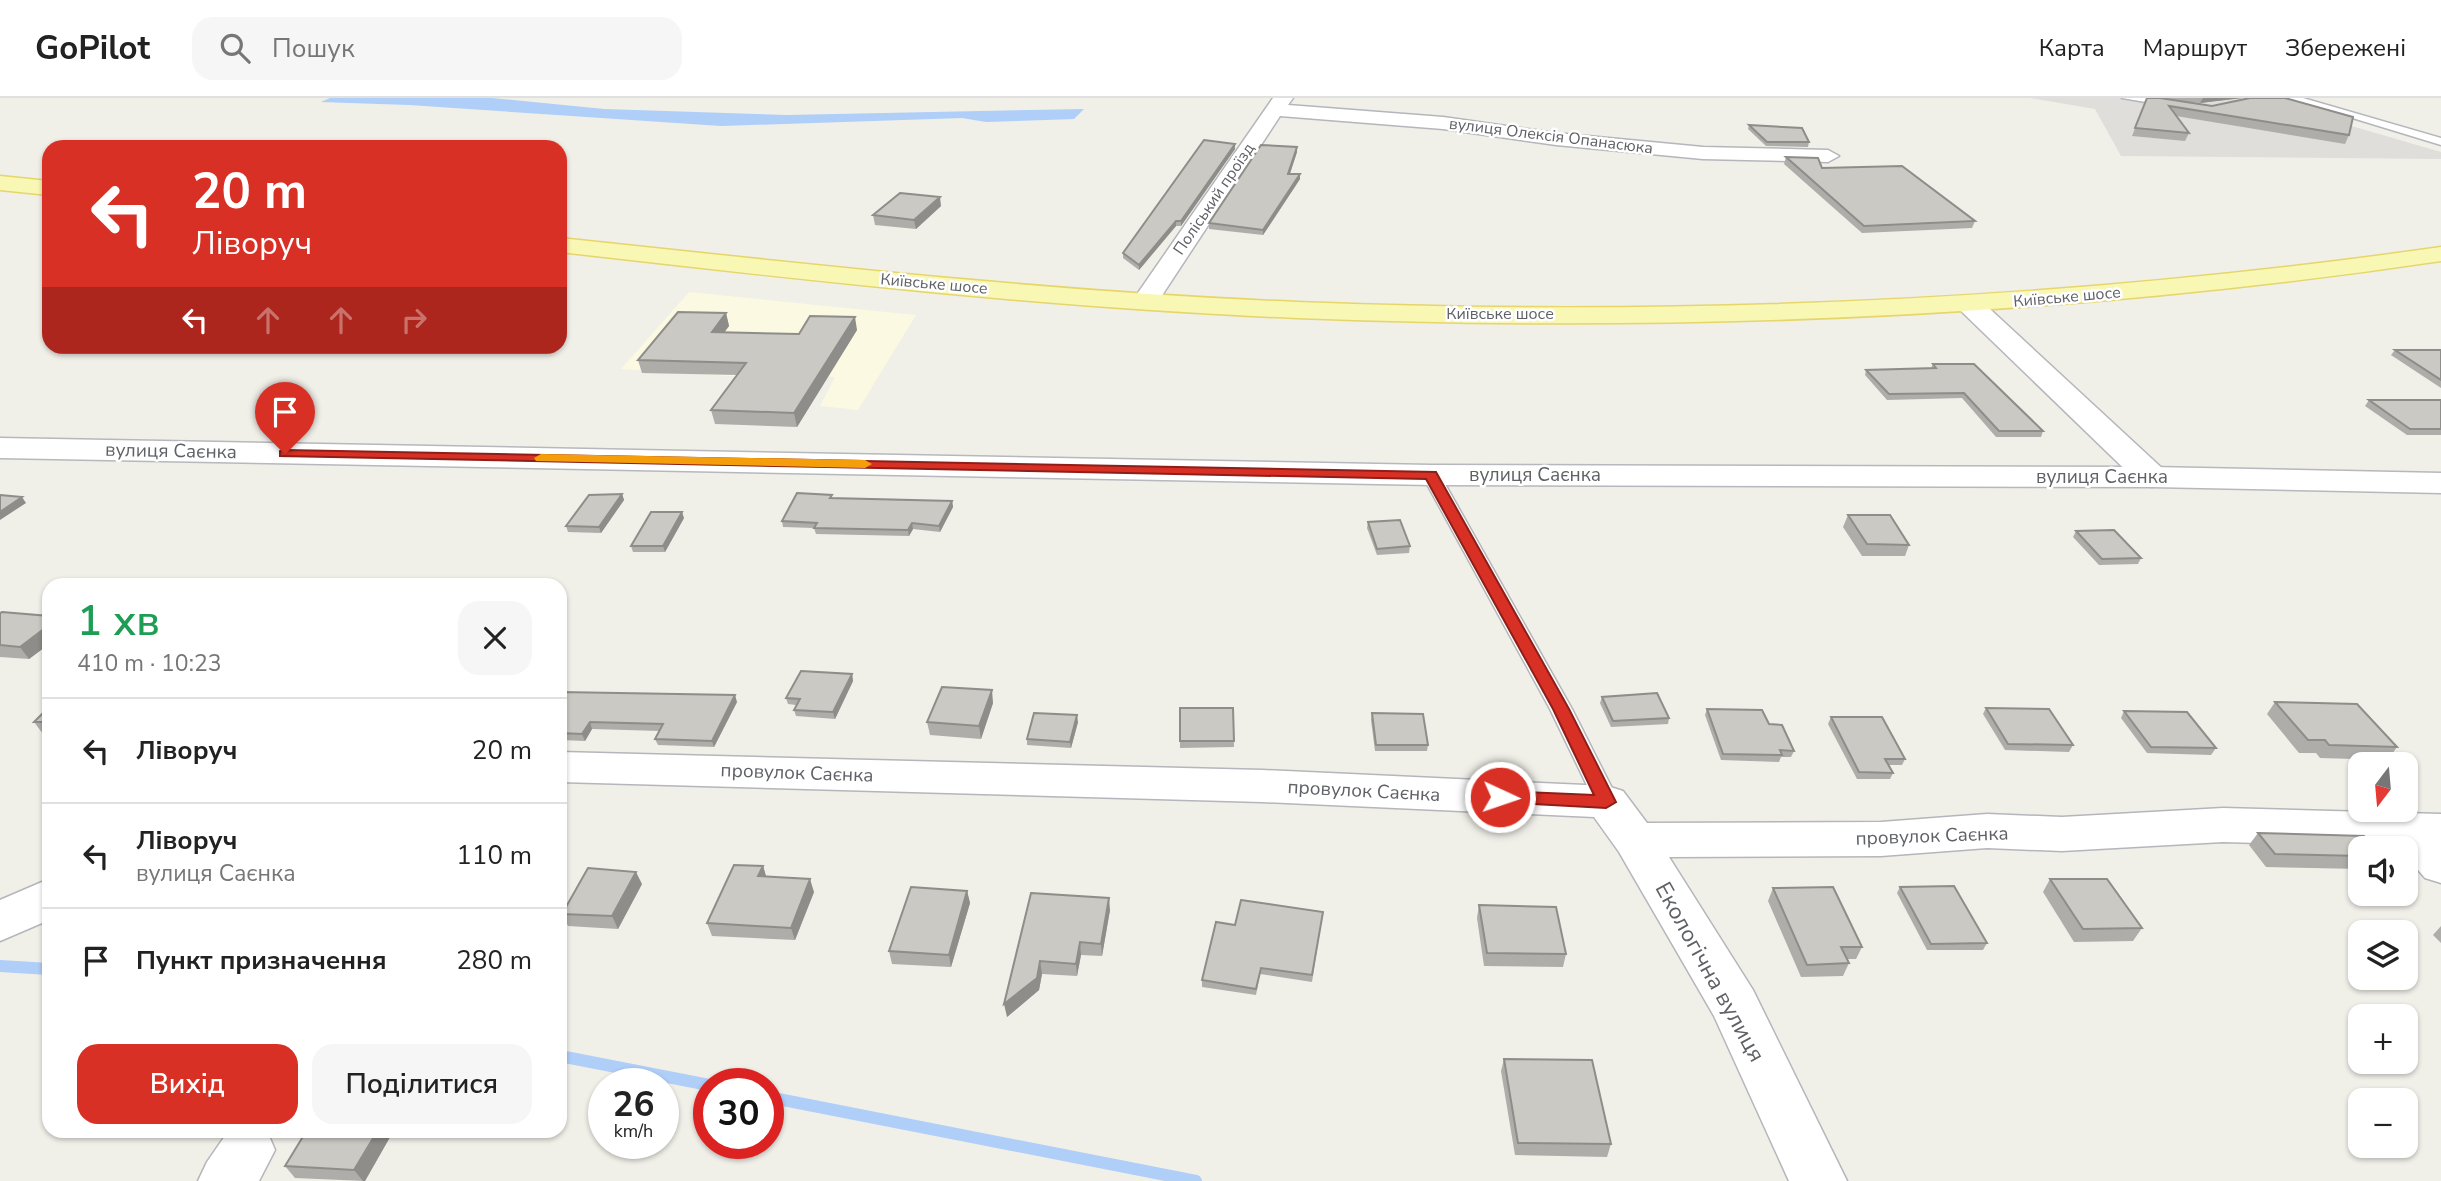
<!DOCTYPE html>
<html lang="uk">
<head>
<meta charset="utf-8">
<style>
  :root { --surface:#fff; --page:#f6f6f6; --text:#222; --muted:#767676; --line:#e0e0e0; --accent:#d93025 }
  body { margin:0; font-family:"Nunito Sans",sans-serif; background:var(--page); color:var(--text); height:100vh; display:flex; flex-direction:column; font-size:26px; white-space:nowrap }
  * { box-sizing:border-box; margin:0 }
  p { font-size:23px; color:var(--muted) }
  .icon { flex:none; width:38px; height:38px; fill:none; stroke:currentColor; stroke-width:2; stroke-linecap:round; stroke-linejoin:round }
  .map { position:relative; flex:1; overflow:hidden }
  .panel { position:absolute; left:42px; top:480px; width:525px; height:560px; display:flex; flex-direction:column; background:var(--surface); border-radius:21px; box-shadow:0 2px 5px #0004 }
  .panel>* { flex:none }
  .top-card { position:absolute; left:42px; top:42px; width:525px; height:214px; border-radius:21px; box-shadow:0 2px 5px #0004; background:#d93025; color:#fff; overflow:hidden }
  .needle { width:46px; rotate:196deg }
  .buttons { position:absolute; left:2348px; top:654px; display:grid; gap:14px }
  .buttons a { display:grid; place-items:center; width:70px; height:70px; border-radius:14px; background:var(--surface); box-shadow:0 2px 5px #0004; font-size:35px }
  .speed { position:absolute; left:588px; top:970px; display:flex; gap:14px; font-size:35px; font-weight:700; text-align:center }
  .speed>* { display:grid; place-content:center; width:91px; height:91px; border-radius:50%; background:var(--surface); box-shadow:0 2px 5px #0004; line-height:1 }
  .speed small { font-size:18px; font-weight:400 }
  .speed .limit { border:10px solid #d22; background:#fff; color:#111 }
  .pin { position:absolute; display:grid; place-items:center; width:60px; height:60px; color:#fff; margin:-72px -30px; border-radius:50% 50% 50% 0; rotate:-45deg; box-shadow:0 0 7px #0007 }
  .pin .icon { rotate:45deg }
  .me { position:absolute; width:77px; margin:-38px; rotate:93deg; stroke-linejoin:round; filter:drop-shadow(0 0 5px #0008) }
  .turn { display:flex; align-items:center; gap:24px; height:147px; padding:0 35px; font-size:32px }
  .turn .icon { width:91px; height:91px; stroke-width:2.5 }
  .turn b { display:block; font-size:49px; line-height:60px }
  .lanes { display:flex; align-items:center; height:66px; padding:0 35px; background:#0003; justify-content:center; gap:35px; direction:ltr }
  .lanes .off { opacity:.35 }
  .round { display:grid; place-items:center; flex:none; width:74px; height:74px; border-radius:21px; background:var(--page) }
  .overview { display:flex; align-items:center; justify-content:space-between; height:119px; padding:0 35px }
  h1 { font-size:42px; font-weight:600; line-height:52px; color:#1e9e55 }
  .action { display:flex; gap:14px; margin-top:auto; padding:14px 35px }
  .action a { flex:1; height:80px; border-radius:21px; background:var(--accent); color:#fff; font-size:28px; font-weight:600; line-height:80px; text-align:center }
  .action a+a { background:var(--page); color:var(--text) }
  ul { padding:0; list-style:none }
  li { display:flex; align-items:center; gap:21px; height:105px; padding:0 35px; border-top:2px solid var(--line) }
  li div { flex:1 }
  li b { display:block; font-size:26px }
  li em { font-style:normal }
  header { display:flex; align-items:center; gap:42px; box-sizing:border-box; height:98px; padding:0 35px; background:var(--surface); border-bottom:2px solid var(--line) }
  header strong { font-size:33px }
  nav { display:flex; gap:38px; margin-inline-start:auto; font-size:24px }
  .search { width:490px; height:63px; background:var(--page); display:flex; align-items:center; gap:18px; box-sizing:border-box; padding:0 24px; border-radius:21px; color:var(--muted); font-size:26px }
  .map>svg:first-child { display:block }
  .commercial { fill:#fbf9e1 }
  .industrial { fill:#dfdeda }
  .water { fill:#afcef8 }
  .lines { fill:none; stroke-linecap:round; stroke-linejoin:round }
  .stream { stroke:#afcef8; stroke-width:12 }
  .lane-casing { stroke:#b5b6bb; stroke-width:3 }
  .street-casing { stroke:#b5b6bb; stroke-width:3 }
  .secondary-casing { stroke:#b6b8bd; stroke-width:3 }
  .primary-casing { stroke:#e6d56a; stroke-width:3 }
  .lane { fill:#fff; fill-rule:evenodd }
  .street { fill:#fff; fill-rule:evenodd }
  .secondary { fill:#fff; fill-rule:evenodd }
  .primary { fill:#f8f7b4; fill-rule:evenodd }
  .wall { fill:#afada9 }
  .shaded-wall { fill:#8e8d89 }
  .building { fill:#cbc9c4; stroke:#8e8d89; stroke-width:2 }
  .route { fill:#d93025; stroke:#8d1f18; stroke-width:2 }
  .slow { fill:#f59e0b }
  .labels { text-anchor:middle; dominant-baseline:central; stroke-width:5; stroke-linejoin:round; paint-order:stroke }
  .far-street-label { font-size:16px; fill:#5f6166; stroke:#fff }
  .street-label { font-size:19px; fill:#5f6166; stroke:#fff }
  .near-street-label { font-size:23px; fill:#5f6166; stroke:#fff }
</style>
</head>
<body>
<header>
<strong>GoPilot</strong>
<div class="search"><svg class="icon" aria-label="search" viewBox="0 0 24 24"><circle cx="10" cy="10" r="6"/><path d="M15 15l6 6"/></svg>Пошук</div>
<nav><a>Карта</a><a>Маршрут</a><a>Збережені</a></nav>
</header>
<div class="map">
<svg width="2441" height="1083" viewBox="0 0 2441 1083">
  <rect width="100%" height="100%" fill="#f0efe8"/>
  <!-- commercial -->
  <path class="commercial" d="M689,194l227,23 -58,95 -38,-4 15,-29 -43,-2 -3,5 -168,-11z"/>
  <!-- industrial -->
  <path class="industrial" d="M2030,0h225l186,54v7l-320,-3 -26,-47z"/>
  <!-- water -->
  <path class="water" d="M330,0h162l112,11 183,6 297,-6 -10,10 -88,3 -24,-4 -241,8 -312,-21 -88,-3z"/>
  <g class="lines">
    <!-- stream -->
    <g class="stream">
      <path d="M0,868l49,3"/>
      <path d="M560,958l149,29"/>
      <path d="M768,999l428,84"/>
    </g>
    <!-- lane casing -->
    <g class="lane-casing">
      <g id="lane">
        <path d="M2122,0h30l28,6 -5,3z"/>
        <path d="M2287,0h16l138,40v7z"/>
        <path d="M1431,372l9,5 132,234 47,93 -3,6 -9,3 -9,-3 -3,-6 -45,-93 -128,-234z"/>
      </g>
    </g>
    <!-- street casing -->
    <g class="street-casing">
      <g id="street">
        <path d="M1273,0h20l-5,7 155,12 113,16 147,14 125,3 11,6 -11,6 -125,-3 -147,-14 -113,-16 -163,-13 -125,190h-18l-4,-6z"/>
        <path d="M1969,198l9,2 186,172 4,7 -4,7 -12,3 -12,-3 -180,-174 -4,-6 4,-6z"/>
        <path d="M560,654l702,18 345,16 16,5 24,32 234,-1 106,-8 75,3 161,-9 218,6v69l-16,-5 -19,-22v-7l-8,-2 -175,-5 -161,9 -75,-3 -106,8 -212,1 84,133 94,191h-58l-75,-165 -95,-164 -25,-35 -332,-15 -702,-20z"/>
        <path d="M49,781v41l-49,21v-41z"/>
        <path d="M229,1032l38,1 8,19 -16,31h-61l9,-19z"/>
      </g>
    </g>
    <!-- secondary casing -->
    <g class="secondary-casing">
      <path id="secondary" d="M0,340l1431,27 721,2 289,6v20l-289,-6 -721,-2 -1431,-27z"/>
    </g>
    <!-- primary casing -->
    <g class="primary-casing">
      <g id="primary">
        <path d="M0,78l49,5v14l-49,-5z"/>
        <path d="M560,140c245,26 490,54 737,64 381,15 766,-1 1144,-55v14c-378,56 -763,72 -1144,57 -247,-10 -492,-38 -737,-66z"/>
      </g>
    </g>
    <!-- lane -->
    <use href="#lane" class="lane"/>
    <!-- street -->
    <use href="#street" class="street"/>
    <!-- secondary -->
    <use href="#secondary" class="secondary"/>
    <!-- primary -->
    <use href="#primary" class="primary"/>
  </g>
  <!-- wall -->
  <g class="wall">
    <path d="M2147,0h95l-42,5 -29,-3 178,35 -4,9 -169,-28 13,17 -4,8 -53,-5z"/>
    <path d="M1749,27l60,17 -1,5 -42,-1 -18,-17z"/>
    <path d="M1235,46v5l-54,77h-5l-37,44 -16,-12v-5z"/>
    <path d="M1297,54l-7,22 10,5 -37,56 -54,-6v-6z"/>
    <path d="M1786,59l36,11 153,53 -3,7 -110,5 -78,-69z"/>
    <path d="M941,108l-25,23 -41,-4 -2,-10z"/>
    <path d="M726,215l3,13 -5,6 75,2 58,-4 -60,97 -82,-3 -4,-14 26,-35 -95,-2 -4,-13z"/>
    <path d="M2395,252h46v38l-50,-33z"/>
    <path d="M1933,266l110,67 -2,6h-45l-34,-39 -75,2 -22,-25 1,-5 65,-2z"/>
    <path d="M2369,302h72v35h-34l-42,-29z"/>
    <path d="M622,396l2,6 -23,33 -33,-1 -2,-6z"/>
    <path d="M833,400l119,3 1,6 -13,25 -27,-3 -4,7 -93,-2 -2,-6 -31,-1 -1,-6z"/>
    <path d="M1848,417l61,30 -4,11h-43l-19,-29z"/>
    <path d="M684,420l-19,34h-32l-2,-6z"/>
    <path d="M1368,424l42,24 -1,7 -32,2 -10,-27z"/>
    <path d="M2076,433l65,27 -3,6 -39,1 -26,-28z"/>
    <path d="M0,515l49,3v28l-20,15 -29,-2z"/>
    <path d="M852,576l1,7 -18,38 -39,-3 -2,-6 2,-5 -8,-1 -2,-6z"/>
    <path d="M560,594l177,10 -23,45 -56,-2 -3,-6 5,-8 -68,-2 -7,12 -25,-1z"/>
    <path d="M1602,599l67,21 -1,6 -57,3 -11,-24z"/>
    <path d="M2275,604l122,45 -9,13 -68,-2 -4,-5h-17l-32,-39z"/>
    <path d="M993,605l-12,36 -51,-4 -3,-13z"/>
    <path d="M49,609v27h-6l-9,-12z"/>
    <path d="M1180,610h53l1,39 -54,1z"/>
    <path d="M1986,610l87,37 -4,7 -64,-2 -22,-36z"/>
    <path d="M1707,611l62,15 25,27 -3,6h-10l-2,5 -58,-2 -16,-45z"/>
    <path d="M2124,613l92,37 -5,7 -64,-2 -26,-35z"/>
    <path d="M1372,615l56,32 -1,6h-52l-4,-31z"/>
    <path d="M1831,619l74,42 -3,6h-13l4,8 -3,6h-33l-29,-55z"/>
    <path d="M1078,624l-7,26 -44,-3v-6z"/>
    <path d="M2258,735l103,16v20l-95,-2 -17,-22z"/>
    <path d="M763,768l3,11 48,15 -19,48 -83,-4 -5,-13z"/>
    <path d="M2050,781l92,49 -9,13 -59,1 -31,-50z"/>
    <path d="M642,786l-24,45 -50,-3 -6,-12z"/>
    <path d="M1900,789l87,56 -4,7h-56l-30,-57z"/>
    <path d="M1773,790l89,59 -6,12h-9l2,4 -6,13 -42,1 -33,-76z"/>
    <path d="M967,793l3,12 -19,64 -59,-3 -3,-13z"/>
    <path d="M1031,795l79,17 -8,46 -21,-1 -4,21 -35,-2 -3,16 -32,27z"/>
    <path d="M1479,807l87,49 -3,13 -79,-1 -7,-48z"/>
    <path d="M1323,814l-11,70 -52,-8 -4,21 -54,-8v-7l33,-55z"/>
    <path d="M2441,828v17l-8,-8z"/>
    <path d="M1504,961l107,85 -4,13 -92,-2 -14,-84z"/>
    <path d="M394,1032l-29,51 -70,-3 -10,-12z"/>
  </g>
  <!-- shaded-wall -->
  <g class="shaded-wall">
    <path d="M2203,0h39l-42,5z"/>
    <path d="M1235,46v5l-54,77v-5z"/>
    <path d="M1297,49v5l-9,27v-5z"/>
    <path d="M1300,76v5l-37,56v-5z"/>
    <path d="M940,99l1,9 -25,23 -2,-9z"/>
    <path d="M1176,123v5l-37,44v-5z"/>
    <path d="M726,215l3,13 -13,18 -4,-12z"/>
    <path d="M855,219l2,13 -60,97 -3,-14z"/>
    <path d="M622,396l2,6 -23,33 -2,-6z"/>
    <path d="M22,399l4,6 -26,17v-8z"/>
    <path d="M952,403l1,6 -13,25 -1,-6z"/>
    <path d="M682,414l2,6 -19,34 -2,-6z"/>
    <path d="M912,425l1,6 -4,7 -1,-6z"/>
    <path d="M49,527v19l-20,15 -9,-12z"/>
    <path d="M852,576l1,7 -18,38 -2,-7z"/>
    <path d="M992,592l1,13 -12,36 -2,-13z"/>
    <path d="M735,597l2,7 -23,45 -2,-6z"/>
    <path d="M1077,617l1,7 -7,26 -1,-6z"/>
    <path d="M590,624l2,7 -7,12 -3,-7z"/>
    <path d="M763,768l4,13 -9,-3z"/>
    <path d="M636,774l6,12 -24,45 -6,-13z"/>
    <path d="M810,781l4,13 -19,48 -4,-12z"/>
    <path d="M967,793l3,12 -19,64 -2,-12z"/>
    <path d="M1109,800l1,12 -8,46 -1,-12z"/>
    <path d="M1080,844l1,13 -4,21 -1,-12z"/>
    <path d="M1040,863l2,13 -3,16 -32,27 -3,-13z"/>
    <path d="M378,1032h16l-29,51h-2l-9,-11z"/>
  </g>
  <!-- building -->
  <g class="building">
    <path d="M2147,0h13l52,8 38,-8h35l68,19 -4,18 -180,-29 20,27 -54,-5z"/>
    <path d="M1749,27l53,3 7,14h-42z"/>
    <path d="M1204,42l31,4 -54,77h-5l-37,44 -16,-12z"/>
    <path d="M1261,47l36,2 -9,27h12l-37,56 -54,-7z"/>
    <path d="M1786,59l32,1 4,10 80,-2 73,55 -111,5z"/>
    <path d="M900,95l40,4 -26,23 -41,-5z"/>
    <path d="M678,214l48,1 -14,19 87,2 11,-18 45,1 -61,96 -83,-3 35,-47 -108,-3z"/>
    <path d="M2395,252h46v30z"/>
    <path d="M1933,266h41l69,67h-44l-35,-38 -75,1 -23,-24 70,-2z"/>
    <path d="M2369,302h72v29h-31z"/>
    <path d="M797,395l35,2 -2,3 122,3 -13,25 -27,-3 -4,7 -94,-2 3,-5 -35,-2z"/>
    <path d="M622,396l-23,33 -33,-1 23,-31z"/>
    <path d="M0,397l22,2 -22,15z"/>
    <path d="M651,414h31l-19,34h-32z"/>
    <path d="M1848,417h42l19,30 -42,-1z"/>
    <path d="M1400,422l10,26 -33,3 -9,-27z"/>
    <path d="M2114,432l27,28 -39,1 -26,-28z"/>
    <path d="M2,514l47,4v9l-29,22 -20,-2v-32z"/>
    <path d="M801,573l51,3 -19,38 -39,-2 6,-11 -14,-1z"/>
    <path d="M942,589l50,3 -13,36 -52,-4z"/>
    <path d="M560,594l175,3 -23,46 -57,-2 8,-15 -73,-2 -8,12 -22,-1z"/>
    <path d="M1657,595l12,25 -56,3 -11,-24z"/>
    <path d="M2275,604l82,2 40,43 -68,-2 -4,-5h-17z"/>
    <path d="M49,609v15h-15z"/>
    <path d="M1180,610h53l1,33h-54z"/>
    <path d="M1986,610l63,1 24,36 -65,-1z"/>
    <path d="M1707,611l55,1 7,14 13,1 12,26 -14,-1 2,5 -59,-1z"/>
    <path d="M2124,613l63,1 29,36 -65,-1z"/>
    <path d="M1034,615l43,2 -7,27 -43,-3z"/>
    <path d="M1372,615l51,1 5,31h-52z"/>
    <path d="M1831,619h51l23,42h-20l8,14 -34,-1z"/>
    <path d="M2258,735l106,3 11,13h-14v7l-86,-2z"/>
    <path d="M734,767l29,1 -5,10 52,3 -19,49 -84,-5z"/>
    <path d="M588,770l48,4 -24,44 -50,-2z"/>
    <path d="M2050,781h57l35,49 -59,1z"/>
    <path d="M1954,788l33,57 -56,1 -31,-57z"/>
    <path d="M911,789l56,4 -18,64 -60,-4z"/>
    <path d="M1833,789l29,60h-21l8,16 -42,2 -34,-77z"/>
    <path d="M1031,795l78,5 -8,46 -21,-2 -4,22 -36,-3 -3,17 -33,26z"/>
    <path d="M1241,802l82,12 -11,63 -51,-7 -5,21 -54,-9 14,-58 19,3z"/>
    <path d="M1479,807l77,2 10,47 -79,-1z"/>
    <path d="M1504,961l88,1 19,84 -93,-1z"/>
    <path d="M307,1032h71l-24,40 -69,-4z"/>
  </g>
  <!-- route -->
  <path class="route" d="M285,352l1151,22 133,237 47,93 -10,6 -112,-6 -3,-5 9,-6 94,4 -41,-86 -127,-230 -1146,-23v-5z"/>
  <!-- slow -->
  <path class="slow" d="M541,356l324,6 7,4 -7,4 -329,-7 -2,-3z"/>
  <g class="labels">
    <!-- far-street labels -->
    <g class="far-street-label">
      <text transform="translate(1551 38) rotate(7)">вулиця Олексія Опанасюка</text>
      <text transform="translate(1214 101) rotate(-56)">Поліський проїзд</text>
      <text transform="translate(934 186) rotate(5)">Київське шосе</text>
      <text transform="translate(2067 199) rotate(-5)">Київське шосе</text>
      <text x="1500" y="216">Київське шосе</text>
    </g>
    <!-- street labels -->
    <g class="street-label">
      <text transform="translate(171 353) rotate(1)">вулиця Саєнка</text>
      <text x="1535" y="377">вулиця Саєнка</text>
      <text x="2102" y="379">вулиця Саєнка</text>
      <text transform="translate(797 675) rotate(2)">провулок Саєнка</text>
      <text transform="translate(1364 693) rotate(3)">провулок Саєнка</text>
      <text transform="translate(1932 738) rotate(-2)">провулок Саєнка</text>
    </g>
    <!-- near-street labels -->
    <g class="near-street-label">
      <text transform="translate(1710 874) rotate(61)">Екологічна вулиця</text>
    </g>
  </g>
</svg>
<div class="buttons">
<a><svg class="needle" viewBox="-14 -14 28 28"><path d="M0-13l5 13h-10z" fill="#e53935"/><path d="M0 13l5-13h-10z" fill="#767676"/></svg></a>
<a><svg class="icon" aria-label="sound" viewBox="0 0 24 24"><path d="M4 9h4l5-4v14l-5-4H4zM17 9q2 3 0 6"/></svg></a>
<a><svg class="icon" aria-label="layers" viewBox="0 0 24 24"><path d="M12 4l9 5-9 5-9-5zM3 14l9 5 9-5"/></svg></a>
<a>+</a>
<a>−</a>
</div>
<div class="speed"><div>26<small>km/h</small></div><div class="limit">30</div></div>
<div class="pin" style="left:285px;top:356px;background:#d93025"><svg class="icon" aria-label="arrive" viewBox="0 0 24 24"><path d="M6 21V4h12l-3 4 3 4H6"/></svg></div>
<svg class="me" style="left:1500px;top:699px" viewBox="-20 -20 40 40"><circle r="17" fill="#d93025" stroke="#fff" stroke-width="3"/><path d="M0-11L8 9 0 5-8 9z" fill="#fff"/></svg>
<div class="top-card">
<div class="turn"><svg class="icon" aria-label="left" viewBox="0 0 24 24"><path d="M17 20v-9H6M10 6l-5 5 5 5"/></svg><div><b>20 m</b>Ліворуч</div></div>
<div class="lanes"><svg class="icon" aria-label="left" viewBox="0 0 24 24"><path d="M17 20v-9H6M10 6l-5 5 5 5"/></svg><svg class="icon off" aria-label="ahead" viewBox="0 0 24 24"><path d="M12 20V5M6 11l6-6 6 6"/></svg><svg class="icon off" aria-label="ahead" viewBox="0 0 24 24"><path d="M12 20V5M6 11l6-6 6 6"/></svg><svg class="icon off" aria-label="right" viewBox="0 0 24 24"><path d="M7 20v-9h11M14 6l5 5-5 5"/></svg></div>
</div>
<section class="panel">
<div class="overview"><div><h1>1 хв</h1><p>410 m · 10:23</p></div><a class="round"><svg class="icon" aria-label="close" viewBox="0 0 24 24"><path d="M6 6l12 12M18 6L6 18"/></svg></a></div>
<ul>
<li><svg class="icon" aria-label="left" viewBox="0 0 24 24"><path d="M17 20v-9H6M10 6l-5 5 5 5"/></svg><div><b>Ліворуч</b></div><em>20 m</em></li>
<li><svg class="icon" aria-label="left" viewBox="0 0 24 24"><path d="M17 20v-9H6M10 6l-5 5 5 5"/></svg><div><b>Ліворуч</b><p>вулиця Саєнка</p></div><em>110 m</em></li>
<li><svg class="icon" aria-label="arrive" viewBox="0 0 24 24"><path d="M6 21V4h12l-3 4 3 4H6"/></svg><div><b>Пункт призначення</b></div><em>280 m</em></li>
</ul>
<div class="action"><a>Вихід</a><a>Поділитися</a></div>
</section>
</div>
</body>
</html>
